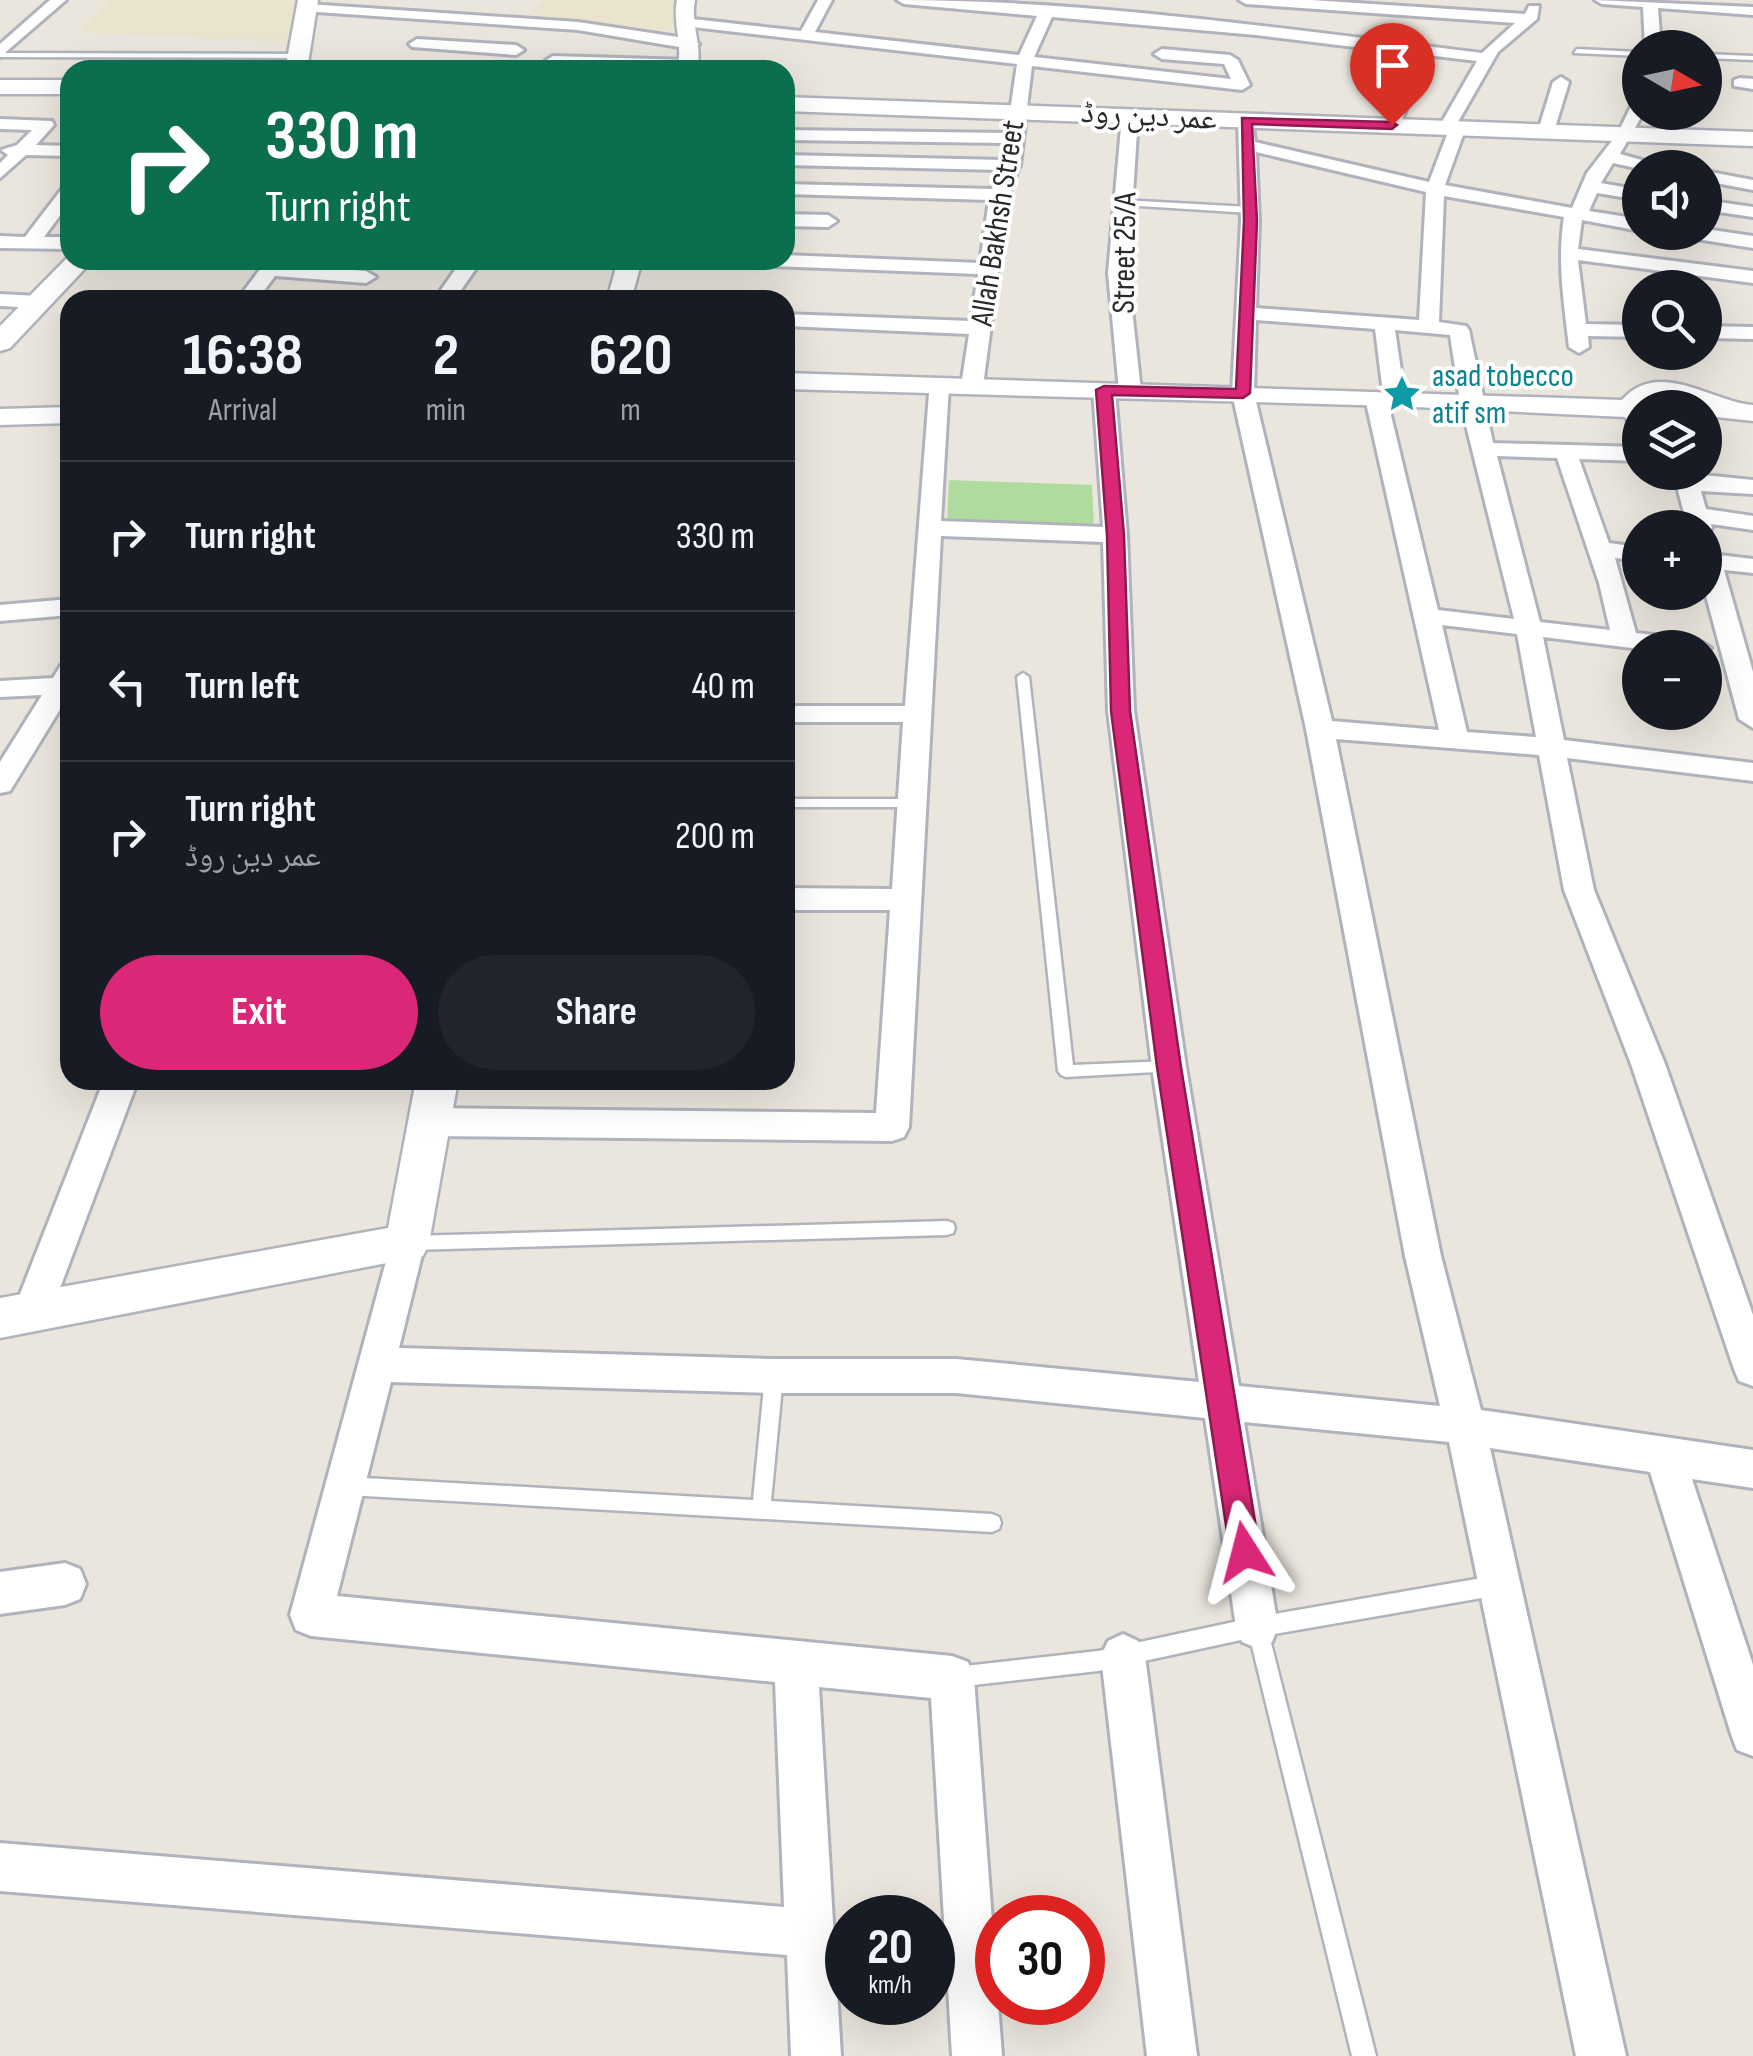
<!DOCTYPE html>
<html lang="en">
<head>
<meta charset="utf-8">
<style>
  :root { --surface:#171b24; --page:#20242c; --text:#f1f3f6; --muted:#9ea1a6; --line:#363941; --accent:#db2777 }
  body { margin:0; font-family:"Sofia Sans Condensed","Noto Naskh Arabic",sans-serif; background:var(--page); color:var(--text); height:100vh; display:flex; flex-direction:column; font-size:38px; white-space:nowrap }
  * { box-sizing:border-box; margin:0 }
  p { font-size:32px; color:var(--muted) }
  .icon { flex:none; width:55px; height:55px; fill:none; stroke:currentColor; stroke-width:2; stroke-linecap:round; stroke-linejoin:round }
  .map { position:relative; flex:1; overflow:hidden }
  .details { position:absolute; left:60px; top:290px; width:735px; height:800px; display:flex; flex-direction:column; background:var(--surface); border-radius:30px; box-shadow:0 10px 40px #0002 }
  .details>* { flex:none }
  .guide { position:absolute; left:60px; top:60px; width:735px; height:210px; border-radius:30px; box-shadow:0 10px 40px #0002; background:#0b6e4f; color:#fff; overflow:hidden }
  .needle { width:65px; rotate:99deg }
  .tools { position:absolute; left:1622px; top:30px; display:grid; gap:20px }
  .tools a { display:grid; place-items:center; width:100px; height:100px; border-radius:50%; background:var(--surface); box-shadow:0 10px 40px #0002; font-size:50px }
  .speed { position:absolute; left:825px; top:1895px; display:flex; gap:20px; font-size:50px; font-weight:700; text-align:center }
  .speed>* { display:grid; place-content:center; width:130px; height:130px; border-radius:50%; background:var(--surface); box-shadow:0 10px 40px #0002; line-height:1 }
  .speed small { font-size:25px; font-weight:400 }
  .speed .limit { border:15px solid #d22; background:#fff; color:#111 }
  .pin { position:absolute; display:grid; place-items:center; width:85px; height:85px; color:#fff; margin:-102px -42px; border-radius:50% 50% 50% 0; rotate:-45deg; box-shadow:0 0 10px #0007 }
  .pin .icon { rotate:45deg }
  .me { position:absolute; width:110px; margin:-55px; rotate:351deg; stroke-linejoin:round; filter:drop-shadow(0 0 8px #0008) }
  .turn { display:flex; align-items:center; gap:35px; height:210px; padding:0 40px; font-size:45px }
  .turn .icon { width:130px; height:130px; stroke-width:2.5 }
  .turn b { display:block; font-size:70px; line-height:85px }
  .eta { display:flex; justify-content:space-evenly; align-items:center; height:170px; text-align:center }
  .eta b { font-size:60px; font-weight:700; line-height:70px }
  .cta { display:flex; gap:20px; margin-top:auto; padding:20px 40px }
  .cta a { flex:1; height:115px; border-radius:60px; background:var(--accent); color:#fff; font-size:40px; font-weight:700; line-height:115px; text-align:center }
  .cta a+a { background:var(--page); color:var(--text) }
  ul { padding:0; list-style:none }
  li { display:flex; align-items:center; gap:30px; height:150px; padding:0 40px; border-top:2px solid var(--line) }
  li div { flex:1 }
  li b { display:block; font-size:38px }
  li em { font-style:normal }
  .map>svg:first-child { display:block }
  .education { fill:#eae3ce }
  .green { fill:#b0db9f }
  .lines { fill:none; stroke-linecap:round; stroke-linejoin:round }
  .service-casing { stroke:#b1b3bc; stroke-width:5 }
  .minor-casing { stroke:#b1b3bc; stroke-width:6 }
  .tertiary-casing { stroke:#b1b3bc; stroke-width:5 }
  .secondary-casing { stroke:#b1b3bc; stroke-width:5 }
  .service { fill:#fff; fill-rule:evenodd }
  .minor { fill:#fff; fill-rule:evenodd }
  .tertiary { fill:#fff; fill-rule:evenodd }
  .secondary { fill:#fff; fill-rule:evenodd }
  .route { fill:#db2777; stroke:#8e194d; stroke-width:2.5 }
  .labels { text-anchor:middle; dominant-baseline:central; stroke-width:8; stroke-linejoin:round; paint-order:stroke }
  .far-street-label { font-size:32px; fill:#2a2a2a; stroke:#fff }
  .far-culture-label { font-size:32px; fill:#0d838f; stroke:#fff; text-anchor:start }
</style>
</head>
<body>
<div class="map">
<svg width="1753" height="2056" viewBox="0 0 1753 2056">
  <rect width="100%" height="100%" fill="#eae5dd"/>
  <!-- education -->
  <g class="education">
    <path d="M110,0h198l-7,42 -223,-10z"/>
    <path d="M544,0h142l1,31 -72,-1 -91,-8z"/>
  </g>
  <!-- green -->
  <path class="green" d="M949,480l143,5 2,43 -147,-5z"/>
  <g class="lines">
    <!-- service casing -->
    <g class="service-casing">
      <g id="service">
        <path d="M1577,49l63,3v4l-66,-3z"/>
        <path d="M0,53l299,1 4,2 -4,2 -299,-1z"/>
        <path d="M1705,54l48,2v4l-48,-2z"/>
        <path d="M1121,200l129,7 4,3 -4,3 -126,-8 -3,-1z"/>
        <path d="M1023,673l6,4 44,388 96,-4 5,2 3,4 -3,4 -108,6 -5,-2 -3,-4 -41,-394z"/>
        <path d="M785,799h128l7,4 -7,4h-128z"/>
        <path d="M947,1221l6,2 2,5 -2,5 -6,2 -536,15 -6,-2 -2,-5 2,-5 6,-2z"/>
        <path d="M774,1368l6,2 3,6 -12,125 221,13 7,3 2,6 -2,6 -7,3 -645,-37 -7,-3 -2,-6 2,-6 7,-3 406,23 12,-124 3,-6z"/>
        <path d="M1499,1575l7,3 3,7 -3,7 -7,3 -230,40 107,421h-24l-102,-418 -152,33 -142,16 -7,-3 -3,-7 3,-7 7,-3 142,-16 159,-34z"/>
      </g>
    </g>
    <!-- minor casing -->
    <g class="minor-casing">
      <g id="minor">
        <path d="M50,0h16l-66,57v-13z"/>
        <path d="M818,0h14l-17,32 204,23 18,-39 -133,-12 -7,-4c191,0 395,30 585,53l33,-30 -269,-19 -7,-4h72l214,14 4,-8h10l-2,13 -39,33 -40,70 8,5 -21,58 127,23 15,-35 31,-40 16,-33 6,-2v14h4l-24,42 51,14 -31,1 -27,-6 -12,20 39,7v10l-43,-7 -8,18 51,8v12l-58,-11 -4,29 175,22v12l-175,-23 8,64 54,1v12l-52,-1 1,11 -10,6 -10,-6c-5,-43 -12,-86 -5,-130l-120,-21 -5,126 27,4 3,4 24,113 147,4v14l-61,-2 30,84 31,4v14l-25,-3 21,75 62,7 13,8 -6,6v-6l-65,1 -97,-12 21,103 189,23v18l-186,-23 27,132 71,174 88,251v71l-14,-5 -5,-12 -103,-305 -67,-174 -25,-135 -203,-16 105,517 40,154 272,40v38l-61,-9 61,186v91l-16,-6 -6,-16 -81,-262 -160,-24 136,608h-50l-127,-614 -205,-20 34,205 -6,15 -15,6 -15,-6 -6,-15 -31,-209 -249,-25h-182l-383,-11 -54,214 615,60 16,6 6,16 28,378h-50l-21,-358 -112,-11 22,369h-50l-4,-101 -787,-64v-48l784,64 -9,-225 -464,-46 -15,-6 -6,-15 104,-383 13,-4 13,4 5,11 -26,105 375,11h182l243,23 -47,-315 -44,-356 -5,-169 -162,-6 -32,591 -5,10 -12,4 -463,-5 -12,-4 -5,-10 5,-10 12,-4 447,5 14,-203h-105v-22l107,1 11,-167h-118v-16h120l25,-326 8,-1 11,6 -8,136 162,6 -10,-137 11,-6 11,6 12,145 7,176 52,356 53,319 201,20 -35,-150 -99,-527 -74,-336 9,-172 -3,-100 14,-4 3,25 174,40 19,-50 -9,-5 38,-66 -50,-6 -27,70 -8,5 -8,-5 28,-71 -156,-19 -204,-18 -18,40 197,22 -7,-15 -62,-5 -8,-5 8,-5 68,6 8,5 12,25 -8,5 -210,-24 -12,99 -12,30 -25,191 -11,6 -11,-6 8,-52 -184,-8v-12l186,7 7,-47 -206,-8 -10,-6h23v-5l195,8 9,-63 -204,-6v-10l207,5 8,-19 -215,-5v-10l218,5 2,-17 -220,-3v-10l222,3 10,-69 -333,-38 -7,-4 7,-4 117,13zM1256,152l170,40 -7,128 -163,-12 3,-87zM1256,320l119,9 8,64h-15l-3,5 74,332 -107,-9 -78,-328zM1395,330l55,5 10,66 54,218 -76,-9 -50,-207h14l3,-5zM1497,456l60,2 42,125 11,47 -70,-8zM1442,625l75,9 19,103 -69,-5z"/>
        <path d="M1595,0l158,7v8l-95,-7 3,40h-16l-2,-41 -41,-3z"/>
        <path d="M307,4l271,18 113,17 8,5 -8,5 -113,-19 -276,-19v-6z"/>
        <path d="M417,39l99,6 8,5 -8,5 -104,-8 -3,-3z"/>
        <path d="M553,56l136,4 8,5 -8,5 -142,-6 -2,-3z"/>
        <path d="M1561,77l8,5 -15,49 -14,4 -2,-4 15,-49z"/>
        <path d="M1740,78l13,1v10l-19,-3v-6z"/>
        <path d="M1130,111l8,5 -10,157 13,118 -11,6 -11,-6 -11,-118 14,-157z"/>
        <path d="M0,119l52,2 2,4 -18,20 34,1v10l-44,-1 -26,23v-15l8,-8 -7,-5 16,-5 15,-15 -32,-1z"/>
        <path d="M1705,171l48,9v10l-48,-9z"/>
        <path d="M70,185v17l-26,35h26v12l-70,-1v-12l25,1 39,-51z"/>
        <path d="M1705,200l48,7v10l-48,-7z"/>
        <path d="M785,214l43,1 9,6 -9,6 -43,-1z"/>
        <path d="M1705,229l48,7v12l-63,-10 -9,-6h24z"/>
        <path d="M267,260h20l-4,5 83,6 10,6 -10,6 -91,-7 -18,24h-20z"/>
        <path d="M462,260h20l-28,40h-20z"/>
        <path d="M0,294l38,2 10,6 -10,6 -38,-2z"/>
        <path d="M1705,326l48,1v12l-48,-1z"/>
        <path d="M1673,472l80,8v14l-52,-3 5,18 47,7v14l-42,-6 1,4 -7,6v-6h-17z"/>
        <path d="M1705,540l9,2 5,13 34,4v14l-29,-3 29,102v56l-14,-9 -34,-127z"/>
        <path d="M70,599v16l-70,6v-16z"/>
        <path d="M70,663v30l-60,98 -10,2v-31l42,-67 -42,2v-16l53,-3 8,-13z"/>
        <path d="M104,1080h34l-87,232 -6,12 -13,4 -13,-4 -6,-12z"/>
        <path d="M65,1563l15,6 6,15 -6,15 -15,6 -65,9v-42z"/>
        <path d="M1123,1634l15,7 7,15 52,400h-50l-46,-400 7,-15z"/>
      </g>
    </g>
    <!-- tertiary casing -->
    <g class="tertiary-casing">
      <g id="tertiary">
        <path d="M677,0h18c-5,24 8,45 2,70h-20c7,-25 -5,-46 0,-70z"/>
        <path d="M618,260h24l-11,40h-24z"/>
        <path d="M785,373l837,27c36,-42 90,2 131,5v16l-37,-4 -11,-9 -32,-10 -18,1 -8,9h-7v19l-10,-2 -5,-8 -231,-11 -609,-17z"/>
        <path d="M70,407v16l-70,2v-16z"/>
        <path d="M416,1080h42l-29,163 -6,13 -423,82v-40l388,-70z"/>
      </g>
    </g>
    <!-- secondary casing -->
    <g class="secondary-casing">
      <g id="secondary">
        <path d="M298,0h20l-11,70h-22z"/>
        <rect x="0" y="80" width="70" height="14"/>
        <path d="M785,97l968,35v14l-968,-35z"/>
        <path d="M70,255v5h23l-83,88 -10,3v-25z"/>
      </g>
    </g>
    <!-- service -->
    <use href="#service" class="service"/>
    <!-- minor -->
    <use href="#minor" class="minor"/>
    <!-- tertiary -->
    <use href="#tertiary" class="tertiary"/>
    <!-- secondary -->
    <use href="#secondary" class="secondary"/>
  </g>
  <!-- route -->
  <path class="route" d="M1242,118l150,4 5,3 -5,4 -140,-5 5,97 -7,172 -7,5 -131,-3 12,140 6,176 51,356 79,485 -5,10 -10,4 -10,-4 -5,-10 -73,-485 -46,-356 -4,-176 -11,-145 8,-4 132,3 8,-168z"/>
  <!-- icons -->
  <defs>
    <g id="sight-bare" transform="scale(3)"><path d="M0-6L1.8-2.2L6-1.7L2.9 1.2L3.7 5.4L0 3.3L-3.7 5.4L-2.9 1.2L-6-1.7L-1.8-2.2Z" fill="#0f9aa8" stroke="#fff" stroke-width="2.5" paint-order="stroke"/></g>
  </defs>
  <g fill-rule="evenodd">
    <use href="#sight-bare" x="1402" y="394"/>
  </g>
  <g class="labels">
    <!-- far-street labels -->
    <g class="far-street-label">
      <text transform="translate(1149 116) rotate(3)">عمر دین روڈ</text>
      <text transform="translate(998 223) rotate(-81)">Allah Bakhsh Street</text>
      <text transform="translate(1125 253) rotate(-89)">Street 25/A</text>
    </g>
    <!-- far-culture labels -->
    <g class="far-culture-label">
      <text x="1432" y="376">asad tobecco<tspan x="1432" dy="37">atif sm</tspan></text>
    </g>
  </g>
</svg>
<div class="tools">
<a><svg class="needle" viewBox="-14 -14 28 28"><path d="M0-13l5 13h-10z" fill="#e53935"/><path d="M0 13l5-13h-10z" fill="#9ea1a6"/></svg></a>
<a><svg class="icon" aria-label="sound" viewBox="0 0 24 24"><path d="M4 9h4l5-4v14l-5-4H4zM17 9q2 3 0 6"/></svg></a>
<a><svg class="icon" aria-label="search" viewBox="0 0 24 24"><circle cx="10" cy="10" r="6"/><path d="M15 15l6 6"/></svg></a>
<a><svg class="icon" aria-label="layers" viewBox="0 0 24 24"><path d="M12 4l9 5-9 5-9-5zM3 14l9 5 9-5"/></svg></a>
<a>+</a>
<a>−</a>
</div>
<div class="speed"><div>20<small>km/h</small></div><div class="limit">30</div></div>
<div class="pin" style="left:1392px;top:125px;background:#d93025"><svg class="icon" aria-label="arrive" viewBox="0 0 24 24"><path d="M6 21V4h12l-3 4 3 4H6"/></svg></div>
<svg class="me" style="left:1245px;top:1552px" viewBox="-20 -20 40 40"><path d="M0-17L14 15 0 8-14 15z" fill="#db2777" stroke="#fff" stroke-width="4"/></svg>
<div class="guide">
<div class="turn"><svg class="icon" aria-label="right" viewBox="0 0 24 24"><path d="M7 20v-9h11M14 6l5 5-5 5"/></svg><div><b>330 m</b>Turn right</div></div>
</div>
<section class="details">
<div class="eta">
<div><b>16:38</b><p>Arrival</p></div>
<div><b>2</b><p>min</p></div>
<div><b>620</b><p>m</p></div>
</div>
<ul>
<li><svg class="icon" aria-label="right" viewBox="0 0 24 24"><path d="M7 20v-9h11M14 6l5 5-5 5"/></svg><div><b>Turn right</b></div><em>330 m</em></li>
<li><svg class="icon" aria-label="left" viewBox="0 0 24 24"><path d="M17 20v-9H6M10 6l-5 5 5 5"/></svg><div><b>Turn left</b></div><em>40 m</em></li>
<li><svg class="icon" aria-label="right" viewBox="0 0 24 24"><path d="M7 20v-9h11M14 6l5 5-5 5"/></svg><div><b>Turn right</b><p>عمر دین روڈ</p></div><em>200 m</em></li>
</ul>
<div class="cta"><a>Exit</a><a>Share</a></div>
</section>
</div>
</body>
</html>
